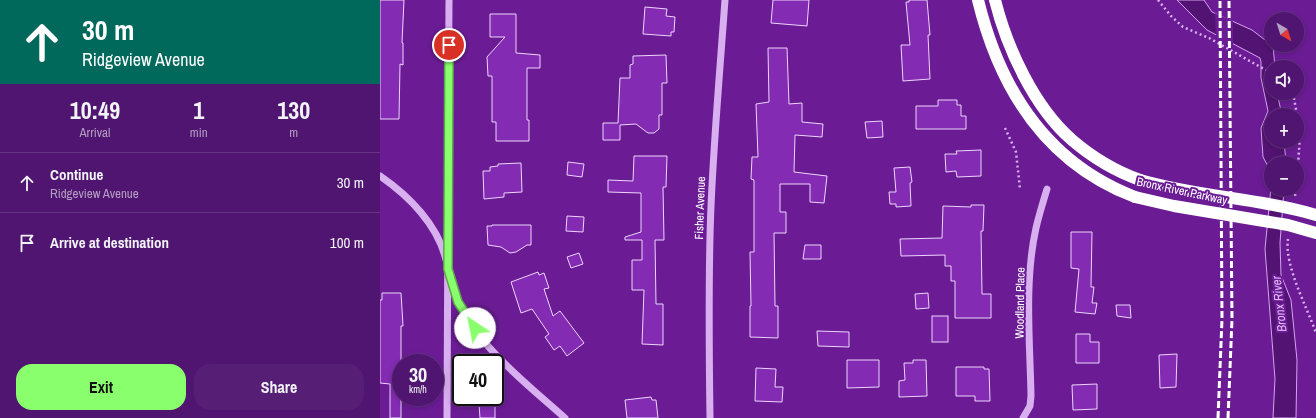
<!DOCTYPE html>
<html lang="en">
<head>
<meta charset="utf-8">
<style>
  :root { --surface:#501570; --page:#561e75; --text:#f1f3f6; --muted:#b49fc3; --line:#673483; --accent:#8aff6d }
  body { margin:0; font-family:"Archivo Narrow",sans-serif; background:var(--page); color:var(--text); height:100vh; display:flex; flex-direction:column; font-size:15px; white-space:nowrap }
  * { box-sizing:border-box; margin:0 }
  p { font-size:13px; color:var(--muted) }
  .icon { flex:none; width:22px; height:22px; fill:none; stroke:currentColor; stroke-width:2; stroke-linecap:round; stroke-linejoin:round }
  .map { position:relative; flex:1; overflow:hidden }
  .side { display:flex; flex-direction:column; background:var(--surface); width:380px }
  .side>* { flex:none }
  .banner { background:#00695c; color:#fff; overflow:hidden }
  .needle { width:26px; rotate:141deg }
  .tools { position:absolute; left:884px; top:12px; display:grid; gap:8px }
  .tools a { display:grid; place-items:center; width:40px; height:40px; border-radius:50%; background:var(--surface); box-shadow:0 2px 6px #0003,0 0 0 1px var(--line); font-size:20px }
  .speed { position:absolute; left:12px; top:354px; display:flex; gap:8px; font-size:20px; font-weight:700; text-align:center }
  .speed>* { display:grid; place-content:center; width:52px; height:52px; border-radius:50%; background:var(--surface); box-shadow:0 2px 6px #0003,0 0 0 1px var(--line); line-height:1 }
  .speed small { font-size:10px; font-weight:400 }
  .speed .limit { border:2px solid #111; border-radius:6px; background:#fff; color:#111 }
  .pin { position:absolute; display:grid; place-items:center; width:34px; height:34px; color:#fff; margin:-17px; border:2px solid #fff; border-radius:50%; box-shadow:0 1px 4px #0007 }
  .me { position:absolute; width:44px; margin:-22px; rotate:326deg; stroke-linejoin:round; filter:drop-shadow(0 0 3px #0008) }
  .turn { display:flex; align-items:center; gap:14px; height:84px; padding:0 16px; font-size:18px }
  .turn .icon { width:52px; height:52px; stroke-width:2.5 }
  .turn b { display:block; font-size:28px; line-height:34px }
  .eta { display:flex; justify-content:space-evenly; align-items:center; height:68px; text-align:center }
  .eta b { font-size:24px; font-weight:800; line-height:28px }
  .primary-button { display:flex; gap:8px; margin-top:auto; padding:8px 16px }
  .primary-button a { flex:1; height:46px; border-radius:16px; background:var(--accent); color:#111; font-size:16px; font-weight:800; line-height:46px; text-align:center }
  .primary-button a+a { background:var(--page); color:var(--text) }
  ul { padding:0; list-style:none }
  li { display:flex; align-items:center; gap:12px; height:60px; padding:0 16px; border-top:1px solid var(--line) }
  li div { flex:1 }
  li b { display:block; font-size:15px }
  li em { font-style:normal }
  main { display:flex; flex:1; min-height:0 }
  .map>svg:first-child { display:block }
  .water { fill:#531373; stroke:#d4a2f1 }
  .pier { fill:#6b1c95 }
  .building { fill:#832bb3; stroke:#edd5fb }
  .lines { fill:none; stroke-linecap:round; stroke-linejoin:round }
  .path { stroke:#d8afef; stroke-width:2.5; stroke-dasharray:2 3; stroke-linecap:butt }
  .minor { stroke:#d8afef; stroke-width:7 }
  .highway { stroke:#fff; stroke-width:12 }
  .rail { stroke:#fff; stroke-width:3; stroke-dasharray:7 3; stroke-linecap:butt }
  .highway-bridge { stroke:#fff; stroke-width:12 }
  .route-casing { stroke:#5aa647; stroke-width:10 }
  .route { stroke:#8aff6d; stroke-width:7 }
  .labels { text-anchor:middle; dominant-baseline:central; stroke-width:4; stroke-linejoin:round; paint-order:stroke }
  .street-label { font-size:12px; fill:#fff; stroke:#6b1c95 }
  .water-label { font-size:13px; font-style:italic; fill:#e0bbf6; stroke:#6b1c95 }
</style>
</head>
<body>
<main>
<section class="side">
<div class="banner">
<div class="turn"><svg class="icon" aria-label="ahead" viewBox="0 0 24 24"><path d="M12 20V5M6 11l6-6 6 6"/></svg><div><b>30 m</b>Ridgeview Avenue</div></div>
</div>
<div class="eta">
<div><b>10:49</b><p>Arrival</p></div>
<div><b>1</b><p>min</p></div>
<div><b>130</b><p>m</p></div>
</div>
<ul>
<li><svg class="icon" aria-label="ahead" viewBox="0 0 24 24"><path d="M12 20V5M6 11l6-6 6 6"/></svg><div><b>Continue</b><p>Ridgeview Avenue</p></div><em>30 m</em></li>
<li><svg class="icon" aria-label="arrive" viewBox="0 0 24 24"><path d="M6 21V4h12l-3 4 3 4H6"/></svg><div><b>Arrive at destination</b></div><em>100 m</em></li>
</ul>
<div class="primary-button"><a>Exit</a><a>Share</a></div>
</section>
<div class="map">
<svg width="936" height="418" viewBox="0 0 936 418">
  <rect width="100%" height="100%" fill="#6b1c95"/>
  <!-- water -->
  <path class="water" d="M797,0h27l8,12 40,18 21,16 2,21h-4v26h6l5,22h-11v26h13l2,21v1h-15v26h13l-4,54 1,32 10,25 6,60 -1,58h-23l2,-39 -10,-130 6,-62 -1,-17 -7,-13 -2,-29 7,-17 -7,-33v-16l-1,-4 -53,-28z"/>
  <!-- pier -->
  <path class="pier" d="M835,13l18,8v25l-17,-9z"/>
  <!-- building -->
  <g class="building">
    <path d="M0,0h24l-2,43h1v22l-3,-1 -1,55h-19z"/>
    <path d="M393,0h36l-2,26 -36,-3z"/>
    <path d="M529,0h18l3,35h-2l2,44 -27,2 -2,-36h9l-4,-43h3z"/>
    <path d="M265,7l22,2 -1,7 9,1 -1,15h-3v4l-28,-2z"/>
    <path d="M110,14h26v39l24,2v13h-13v52h2v21h-33v-19h-4v-46h-4l-1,-19 18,-20h-15z"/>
    <path d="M388,48h19l2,56 13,-1v19l21,2 -1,13 -27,-2 -1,37 33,4 -3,27 -14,-1v-18h-30v28h6v21h-12l1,73h3v32l-28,-1v-31h1l-1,-54h4v-72l-3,-1 1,-22h6l-2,-53 13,-2z"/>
    <path d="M286,55l1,28h-5v32h-3v14l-5,4h-6l-12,-9 -16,1v15h-17v-17h15l2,-45h10v-13l3,-1v-8z"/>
    <path d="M558,100h19v5h4v11h5v13h-50v-23h22z"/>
    <path d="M502,121l1,16 -16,1 -2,-16z"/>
    <path d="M601,150v26l-24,1 -1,-6 -10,1 -1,-18h12l-1,-3z"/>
    <path d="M254,156h33l-1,31h-3l1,53h-9l1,64h7v41l-21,-1 2,-54h-12v-30h10v-20h-17v-3l16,-5v-39l-33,-1v-12l25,1z"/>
    <path d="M188,162l16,2 -2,13 -15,-2z"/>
    <path d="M141,163l1,29 -18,1v4l-20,2 -1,-28h7v-4l8,-1v-2z"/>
    <path d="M530,167l2,15 -2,1 1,23 -15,1v-3h-6l-1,-12h7l-2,-24z"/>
    <path d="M591,205h13l-1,26h-2l1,63h9v24h-36v-37h-4v-15h-6v-11l-44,1 -1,-17 42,-1 1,-32 28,1z"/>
    <path d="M187,216l17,1 -1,15 -17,-1z"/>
    <path d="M112,225h39v20h-4l-11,7 -6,1 -9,-6 -13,-2 -1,-19h5z"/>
    <path d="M691,232h21l-1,55h3l-2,16h5l-2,11 -20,-2 4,-43 -8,-1z"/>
    <path d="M425,245h16v14h-18z"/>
    <path d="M199,253l4,11 -12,4 -4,-11z"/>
    <path d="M158,272l1,3 5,-2 5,15 -5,1 9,27 7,-5 24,32 -17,13 -7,-10 -6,4 -9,-13 4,-3 -17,-25 -11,4 -10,-31z"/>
    <path d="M2,293h19l2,33h-2v92h-11v-34l-10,-1v-83h2z"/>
    <path d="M548,293l1,15 -13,1 -1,-15z"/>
    <path d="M736,305h14l1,13 -14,-2z"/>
    <rect x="552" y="316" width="16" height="26"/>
    <path d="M437,331l32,1v15l-31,-1z"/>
    <path d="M696,334h14v8h9v21h-23z"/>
    <path d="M797,354l-1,33 -16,1 -1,-33z"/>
    <path d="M467,360h32v27l-32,1z"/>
    <path d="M533,360h13l1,36 -28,1v-16l6,-1 -1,-17h9z"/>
    <path d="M576,367h28v2h5l1,32h-15v-5h-19z"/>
    <path d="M376,368l20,1 -1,18h8l-1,15 -27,-1z"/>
    <path d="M717,384v25l-24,1 -1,-25z"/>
    <path d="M271,397l1,3h4l2,18h-31l-2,-18z"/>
    <path d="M99,404h16v14h-15z"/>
  </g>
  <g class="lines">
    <!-- path -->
    <g class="path">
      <path d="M778,0l13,16 12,11 26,11 62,35"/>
      <path d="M913,93l4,22"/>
      <path d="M917,118l3,18 -3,43"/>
      <path d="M625,128l11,24 4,37"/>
      <path d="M915,196l1,-7"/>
      <path d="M908,239c-4,26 19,68 28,94"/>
    </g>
    <!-- minor -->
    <g class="minor">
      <path d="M0,176c29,20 58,49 66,84"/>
      <path d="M71,280c14,58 72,100 114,138"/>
      <path d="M67,418l2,-418"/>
      <path d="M330,418c-1,-71 -2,-142 1,-212 3,-69 9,-137 14,-206"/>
      <path d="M643,418l7,-12 1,-10c-1,-55 -7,-114 5,-168 3,-13 7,-26 11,-39"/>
    </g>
    <!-- highway -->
    <g class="highway">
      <path d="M598,0c22,90 68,163 157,197"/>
      <path d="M615,0c12,48 39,107 77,140 21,18 43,31 68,40"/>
    </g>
    <!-- rail -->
    <g class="rail">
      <path d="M838,418l4,-99 -2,-319"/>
      <path d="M848,418l4,-99 -3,-319"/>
    </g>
    <!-- highway-bridge -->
    <g class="highway-bridge">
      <path d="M760,180c58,17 119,18 176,35"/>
      <path d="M755,197l39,9 114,19 28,8"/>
    </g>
  </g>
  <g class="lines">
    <!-- route casing -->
    <g class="route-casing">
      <path id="route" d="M69,45l-1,224 10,33 17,26"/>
    </g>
    <!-- route -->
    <use href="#route" class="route"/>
  </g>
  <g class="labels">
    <!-- street labels -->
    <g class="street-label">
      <text transform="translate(802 191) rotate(12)">Bronx River Parkway</text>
      <text transform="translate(320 208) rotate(-88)">Fisher Avenue</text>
      <text transform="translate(640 303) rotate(-89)">Woodland Place</text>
    </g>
    <!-- water labels -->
    <g class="water-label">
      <text transform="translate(899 304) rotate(-96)">Bronx River</text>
    </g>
  </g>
</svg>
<div class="tools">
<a><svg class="needle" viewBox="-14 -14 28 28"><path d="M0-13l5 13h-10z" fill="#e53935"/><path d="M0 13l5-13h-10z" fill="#b49fc3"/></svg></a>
<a><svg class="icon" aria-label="sound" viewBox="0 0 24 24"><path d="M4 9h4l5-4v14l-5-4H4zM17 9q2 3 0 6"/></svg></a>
<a>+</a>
<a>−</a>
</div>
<div class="speed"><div>30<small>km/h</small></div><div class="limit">40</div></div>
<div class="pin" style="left:69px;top:45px;background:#d93025"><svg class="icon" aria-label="arrive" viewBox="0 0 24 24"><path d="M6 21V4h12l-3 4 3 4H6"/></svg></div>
<svg class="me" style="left:95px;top:328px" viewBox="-20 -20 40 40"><circle r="19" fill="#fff"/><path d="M0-13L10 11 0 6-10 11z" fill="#8aff6d"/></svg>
</div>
</main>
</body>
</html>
